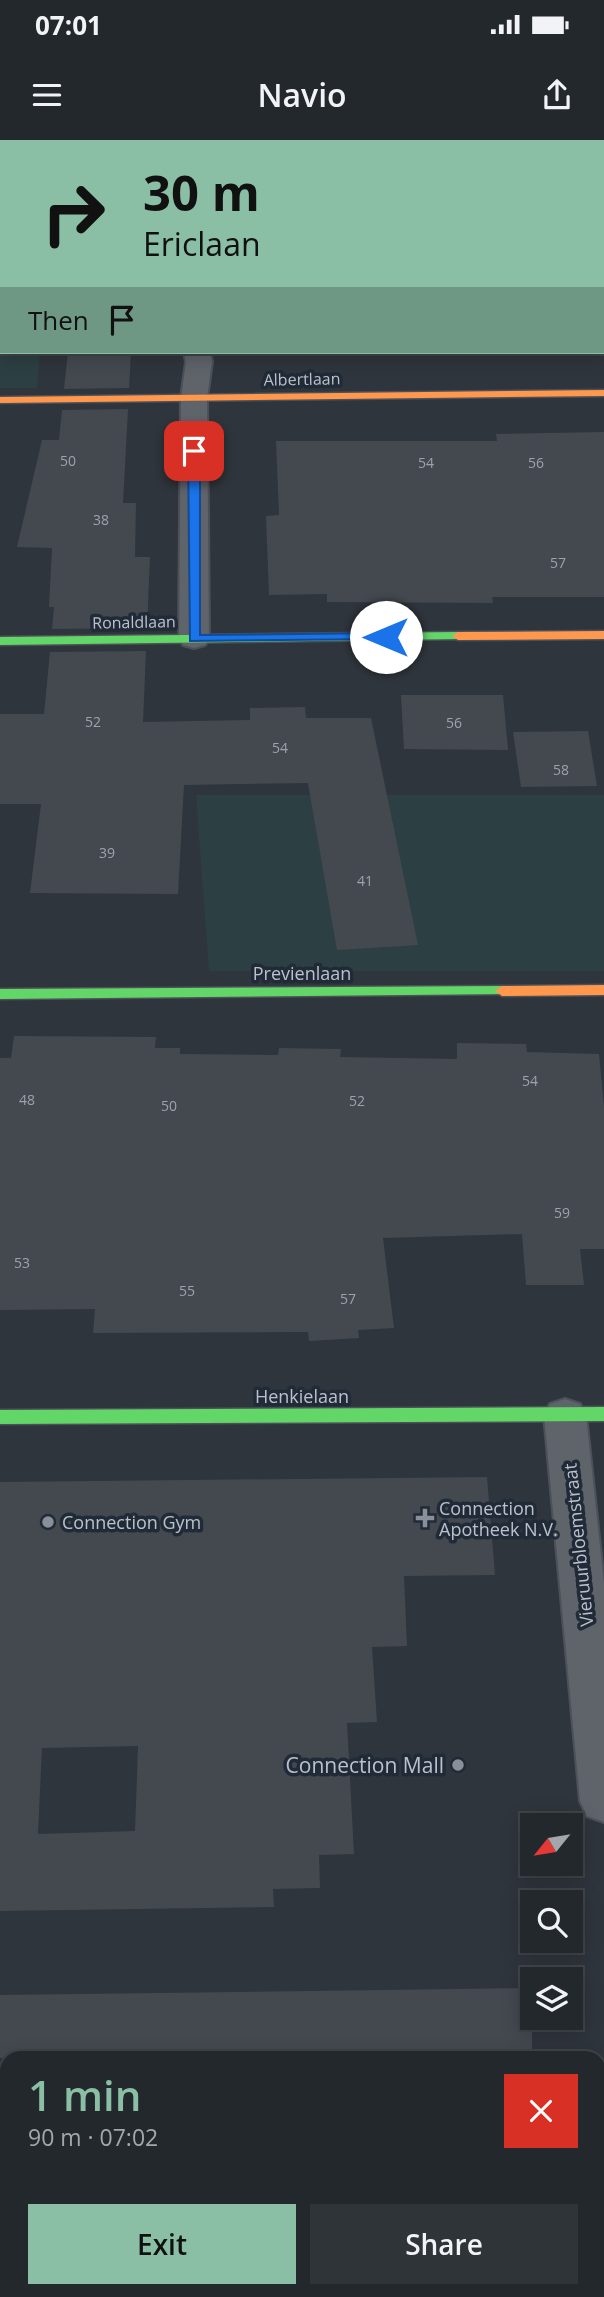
<!DOCTYPE html>
<html lang="en">
<head>
<meta charset="utf-8">
<style>
  :root { --surface:#23282d; --page:#2f3439; --text:#f1f3f6; --muted:#a3a6aa; --line:#404449; --accent:#8abfa5 }
  body { margin:0; font-family:"Open Sans",sans-serif; background:var(--page); color:var(--text); height:100vh; display:flex; flex-direction:column; font-size:26px; white-space:nowrap }
  * { box-sizing:border-box; margin:0 }
  p { font-size:23px; color:var(--muted) }
  .icon { flex:none; width:38px; height:38px; fill:none; stroke:currentColor; stroke-width:2; stroke-linecap:round; stroke-linejoin:round }
  .map { position:relative; flex:1; overflow:hidden }
  .details { position:absolute; left:0px; top:1911px; width:606px; height:247px; display:flex; flex-direction:column; background:var(--surface); border-radius:21px 21px 0 0; box-shadow:0 4px 18px #0003,0 0 0 2px var(--line) }
  .details>* { flex:none }
  .guide { position:absolute; left:0px; top:0px; width:606px; height:214px; box-shadow:0 4px 18px #0003,0 0 0 2px var(--line); background:#8abfa5; color:#111; overflow:hidden }
  .needle { width:46px; rotate:240deg }
  .fabs { position:absolute; left:520px; top:1673px; display:grid; gap:14px }
  .fabs a { display:grid; place-items:center; width:63px; height:63px; border-radius:0px; background:var(--surface); box-shadow:0 4px 18px #0003,0 0 0 2px var(--line); font-size:35px }
  .pin { position:absolute; display:grid; place-items:center; width:60px; height:60px; color:#fff; margin:-30px; border-radius:14px; box-shadow:0 4px 10px #0006 }
  .me { position:absolute; width:77px; margin:-38px; rotate:270deg; stroke-linejoin:round; filter:drop-shadow(0 0 5px #0008) }
  .turn { display:flex; align-items:center; gap:24px; height:147px; padding:0 28px; font-size:32px }
  .turn .icon { width:91px; height:91px; stroke-width:2.5 }
  .turn b { display:block; font-size:49px; line-height:60px }
  .then { display:flex; align-items:center; height:66px; padding:0 28px; background:#0003; gap:14px; font-size:26px }
  .round { display:grid; place-items:center; flex:none; width:74px; height:74px; border-radius:0px; background:var(--page) }
  .overview { display:flex; align-items:center; justify-content:space-between; height:119px; padding:0 28px }
  h1 { font-size:42px; font-weight:600; line-height:52px; color:var(--accent) }
  .button { display:flex; gap:14px; margin-top:auto; padding:14px 28px }
  .button a { flex:1; height:80px; border-radius:0px; background:var(--accent); color:#111; font-size:28px; font-weight:600; line-height:80px; text-align:center }
  .button a+a { background:var(--page); color:var(--text) }
  .status { display:flex; justify-content:space-between; align-items:center; height:49px; padding:0 35px; background:var(--surface); direction:ltr }
  .status svg { height:19px; fill:currentColor }
  header { display:flex; justify-content:space-between; align-items:center; height:91px; padding:0 28px; background:var(--surface); font-size:32px; font-weight:600 }
  .map>svg:first-child { display:block }
  .green { fill:#2c3f42 }
  .building { fill:#444950; fill-rule:evenodd }
  .lines { fill:none; stroke-linecap:round; stroke-linejoin:round }
  .street-casing { stroke:#4c5159; stroke-width:4 }
  .fast-casing { stroke:#4c5159; stroke-width:3 }
  .slow-casing { stroke:#4c5159; stroke-width:3 }
  .street { fill:#5f636a; fill-rule:evenodd }
  .fast { fill:#63d668; fill-rule:evenodd }
  .slow { fill:#ff974d; fill-rule:evenodd }
  .route { fill:#1a73e8; stroke:#114b97; stroke-width:2 }
  .poi-dot { fill:#89909a; stroke:#212b38; stroke-width:2.5 }
  .labels { text-anchor:middle; dominant-baseline:central; stroke-width:7; stroke-linejoin:round; paint-order:stroke }
  .number-label { font-size:14px; fill:#9ca3ad }
  .far-street-label { font-size:16px; fill:#bac1cc; stroke:#212b38 }
  .street-label { font-size:18px; fill:#bac1cc; stroke:#212b38 }
  .poi-label { font-size:18px; fill:#bac1cc; stroke:#212b38; text-anchor:start }
  .near-poi-label { font-size:21px; fill:#bac1cc; stroke:#212b38; text-anchor:end }
</style>
</head>
<body>
<div class="status"><b>07:01</b><svg viewBox="0 0 49 12"><path d="M0 12V9h3v3zM5 12V6h3v6zM10 12V3h3v9zM15 12V0h3v12zM26 1h20v11H26zM47 4h2v5h-2z"/></svg></div>
<header><svg class="icon" aria-label="menu" viewBox="0 0 24 24"><path d="M4 6h16M4 12h16M4 18h16"/></svg>Navio<svg class="icon" aria-label="share" viewBox="0 0 24 24"><path d="M12 15V3M7 8l5-5 5 5M5 13v7h14v-7"/></svg></header>
<div class="map">
<svg width="604" height="2157" viewBox="0 0 604 2157">
  <rect width="100%" height="100%" fill="#2f353c"/>
  <!-- green -->
  <g class="green">
    <path d="M0,66l2,146h38l-3,36h-37z"/>
    <path d="M196,655h408v176h-395z"/>
  </g>
  <!-- building -->
  <g class="building">
    <path d="M68,212h63l-2,36 -65,1z"/>
    <path d="M128,269l-5,94h13l-1,54h15l-3,71 -95,1 2,-22h-5l3,-59 -35,-1 25,-107h17l3,-30z"/>
    <path d="M604,292v165h-112l1,6 -166,-1v-8l-58,1 -3,-79 13,-1 -3,-74h221l-1,-7z"/>
    <path d="M146,511l-3,71 107,-2v-12l55,-1 1,11h65l47,227 -81,5 -29,-167 -124,2 -6,109 -148,-1 11,-89h-41v-90h44l6,-62z"/>
    <path d="M401,555h102l5,55 -104,-1z"/>
    <path d="M588,591l9,55 -76,1 -8,-55z"/>
    <path d="M14,896l142,1 -1,11h25v6l98,1 1,-7 62,1 -1,8 117,2v-16l69,1 1,8 72,2 5,53v142h-24l4,36h-58l-4,-51 -139,4 11,90 -36,2 1,8 -50,3 -1,-9 -215,1 2,-24 -95,1v-252h11z"/>
    <path d="M487,1337l8,98 -91,1 3,70 -35,1 5,75 -30,1 7,131 -35,1 1,33 -47,1 1,18 -274,4v-429zM138,1606l-3,85 -97,3 4,-86z"/>
    <path d="M532,1848v70h-532v-63z"/>
  </g>
  <g class="lines">
    <!-- street casing -->
    <g class="street-casing">
      <g id="street">
        <path d="M19,0h23l1,2h-23z"/>
        <path d="M401,0h23l1,2h-23z"/>
        <path d="M0,52h2l-2,15z"/>
        <path d="M184,212h26l2,10 -5,36 2,241 -4,6 -11,3 -11,-3 -4,-6 2,-241 5,-36z"/>
        <path d="M565,1259l15,5 6,11 18,169v238l-17,-6 -7,-15 -36,-386 6,-11z"/>
        <rect x="598" y="2055" width="6" height="52"/>
        <rect x="0" y="2065" width="7" height="54"/>
      </g>
    </g>
    <!-- fast casing -->
    <g class="fast-casing">
      <g id="fast">
        <path d="M458,492l6,4 -2,3 -462,6v-8z"/>
        <path d="M502,846l5,2 2,3 -2,3 -507,5v-10z"/>
        <path d="M604,1267v14l-604,3v-14z"/>
      </g>
    </g>
    <!-- slow casing -->
    <g class="slow-casing">
      <g id="slow">
        <path d="M604,250v6l-604,7v-6z"/>
        <path d="M604,491v8l-146,1 -6,-4 6,-4z"/>
        <path d="M604,845v10l-102,1 -7,-5 7,-5z"/>
      </g>
    </g>
    <!-- street -->
    <use href="#street" class="street"/>
    <!-- fast -->
    <use href="#fast" class="fast"/>
    <!-- slow -->
    <use href="#slow" class="slow"/>
  </g>
  <!-- route -->
  <path class="route" d="M194,308l6,3v184l186,-2 4,1v5l-200,2 -2,-190z"/>
  <!-- markers -->
  <g class="poi-dot">
    <path d="M421.5 1367.5h7v7h7v7h-7v7h-7v-7h-7v-7h7z"/>
    <circle cx="48" cy="1382" r="7"/>
    <circle cx="458" cy="1625" r="7"/>
  </g>
  <g class="labels">
    <!-- number labels -->
    <g class="number-label">
      <text x="68" y="320">50</text>
      <text x="426" y="322">54</text>
      <text x="536" y="322">56</text>
      <text x="101" y="379">38</text>
      <text x="558" y="422">57</text>
      <text x="93" y="581">52</text>
      <text x="454" y="582">56</text>
      <text x="280" y="607">54</text>
      <text x="561" y="629">58</text>
      <text x="107" y="712">39</text>
      <text x="365" y="740">41</text>
      <text x="530" y="940">54</text>
      <text x="27" y="959">48</text>
      <text x="357" y="960">52</text>
      <text x="169" y="965">50</text>
      <text x="562" y="1072">59</text>
      <text x="22" y="1122">53</text>
      <text x="187" y="1150">55</text>
      <text x="348" y="1158">57</text>
    </g>
    <!-- far-street labels -->
    <g class="far-street-label">
      <text transform="translate(302 239) rotate(-1)">Albertlaan</text>
      <text transform="translate(134 482) rotate(-1)">Ronaldlaan</text>
    </g>
    <!-- street labels -->
    <g class="street-label">
      <text x="302" y="833">Previenlaan</text>
      <text x="302" y="1256">Henkielaan</text>
      <text transform="translate(578 1405) rotate(-96)">Vieruurbloemstraat</text>
    </g>
    <!-- poi labels -->
    <g class="poi-label">
      <text x="439" y="1368">Connection<tspan x="439" dy="21">Apotheek N.V.</tspan></text>
      <text x="62" y="1382">Connection Gym</text>
    </g>
    <!-- near-poi labels -->
    <g class="near-poi-label">
      <text x="444" y="1625">Connection Mall</text>
    </g>
  </g>
</svg>
<div class="fabs">
<a><svg class="needle" viewBox="-14 -14 28 28"><path d="M0-13l5 13h-10z" fill="#e53935"/><path d="M0 13l5-13h-10z" fill="#a3a6aa"/></svg></a>
<a><svg class="icon" aria-label="search" viewBox="0 0 24 24"><circle cx="10" cy="10" r="6"/><path d="M15 15l6 6"/></svg></a>
<a><svg class="icon" aria-label="layers" viewBox="0 0 24 24"><path d="M12 4l9 5-9 5-9-5zM3 14l9 5 9-5"/></svg></a>
</div>
<div class="pin" style="left:194px;top:311px;background:#d93025"><svg class="icon" aria-label="arrive" viewBox="0 0 24 24"><path d="M6 21V4h12l-3 4 3 4H6"/></svg></div>
<svg class="me" style="left:386px;top:497px" viewBox="-20 -20 40 40"><circle r="19" fill="#fff"/><path d="M0-13L10 11 0 6-10 11z" fill="#1a73e8"/></svg>
<div class="guide">
<div class="turn"><svg class="icon" aria-label="right" viewBox="0 0 24 24"><path d="M7 20v-9h11M14 6l5 5-5 5"/></svg><div><b>30 m</b>Ericlaan</div></div>
<div class="then">Then<svg class="icon" aria-label="arrive" viewBox="0 0 24 24"><path d="M6 21V4h12l-3 4 3 4H6"/></svg></div>
</div>
<section class="details">
<div class="overview"><div><h1>1 min</h1><p>90 m · 07:02</p></div><a class="round" style="background:#d93025;color:#fff"><svg class="icon" aria-label="close" viewBox="0 0 24 24"><path d="M6 6l12 12M18 6L6 18"/></svg></a></div>
<div class="button"><a>Exit</a><a>Share</a></div>
</section>
</div>
</body>
</html>
